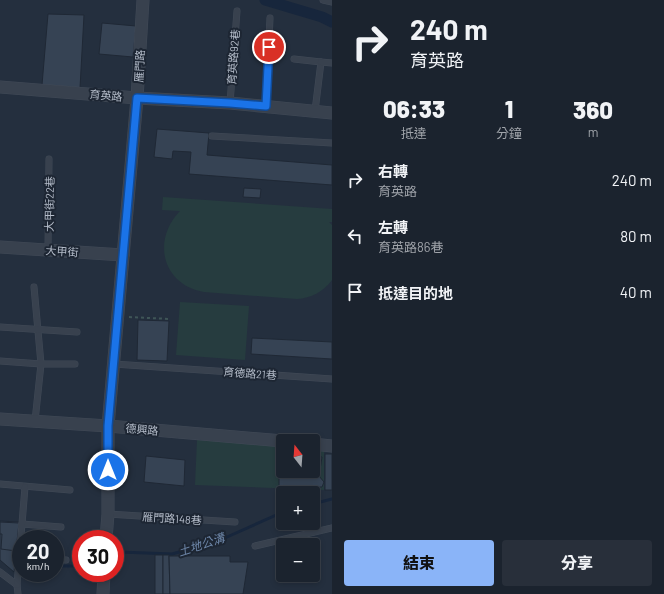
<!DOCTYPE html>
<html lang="zh-TW">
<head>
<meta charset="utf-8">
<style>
  :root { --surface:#1b232e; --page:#282f3a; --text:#f1f3f6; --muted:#a0a4aa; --line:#39404a; --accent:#8ab4f8 }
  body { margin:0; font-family:Barlow,"Noto Sans TC",sans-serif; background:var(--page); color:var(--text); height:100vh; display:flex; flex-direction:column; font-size:15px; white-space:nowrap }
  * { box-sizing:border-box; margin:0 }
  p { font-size:13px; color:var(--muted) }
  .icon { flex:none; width:22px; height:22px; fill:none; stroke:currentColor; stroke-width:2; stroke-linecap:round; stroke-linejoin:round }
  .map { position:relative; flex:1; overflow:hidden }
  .side { display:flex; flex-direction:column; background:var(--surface); width:332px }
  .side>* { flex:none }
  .banner { background:#1b232e; color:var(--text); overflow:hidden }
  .needle { width:26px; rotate:343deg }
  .controls { position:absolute; left:276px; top:434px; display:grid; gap:8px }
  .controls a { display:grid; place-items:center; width:44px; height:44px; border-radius:4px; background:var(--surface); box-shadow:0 2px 6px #0003,0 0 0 1px var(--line); font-size:20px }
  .speed { position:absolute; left:12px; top:530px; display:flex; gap:8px; font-size:20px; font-weight:700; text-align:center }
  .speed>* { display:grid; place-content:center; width:52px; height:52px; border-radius:50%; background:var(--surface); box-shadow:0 2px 6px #0003,0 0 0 1px var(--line); line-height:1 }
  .speed small { font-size:10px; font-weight:400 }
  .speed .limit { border:6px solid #d22; background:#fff; color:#111 }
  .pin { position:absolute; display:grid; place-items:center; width:34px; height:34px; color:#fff; margin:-17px; border:2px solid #fff; border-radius:50%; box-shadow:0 1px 4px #0007 }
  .me { position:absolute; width:44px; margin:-22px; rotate:0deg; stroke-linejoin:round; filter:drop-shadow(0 0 3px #0008) }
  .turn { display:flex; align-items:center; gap:14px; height:84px; padding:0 12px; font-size:18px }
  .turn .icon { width:52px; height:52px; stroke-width:2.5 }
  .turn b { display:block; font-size:28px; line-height:34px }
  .eta { display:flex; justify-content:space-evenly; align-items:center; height:68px; text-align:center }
  .eta b { font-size:24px; font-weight:800; line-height:28px }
  .button { display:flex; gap:8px; margin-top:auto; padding:8px 12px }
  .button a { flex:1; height:46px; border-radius:4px; background:var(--accent); color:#111; font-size:16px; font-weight:800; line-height:46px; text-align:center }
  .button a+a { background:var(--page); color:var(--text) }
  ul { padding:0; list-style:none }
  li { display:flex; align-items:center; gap:12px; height:56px; padding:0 12px }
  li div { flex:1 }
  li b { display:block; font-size:15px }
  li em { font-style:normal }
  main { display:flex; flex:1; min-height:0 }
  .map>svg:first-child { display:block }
  .green { fill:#263c3f }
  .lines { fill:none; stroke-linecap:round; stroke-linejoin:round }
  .stream { stroke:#17263c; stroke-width:3 }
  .canal { stroke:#17263c; stroke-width:11 }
  .building { fill:#364354; stroke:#1f2835 }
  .service-casing { stroke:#414a57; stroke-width:7 }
  .minor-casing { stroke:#414a57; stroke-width:13 }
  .path { stroke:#3f5557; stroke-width:2; stroke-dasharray:3 3; stroke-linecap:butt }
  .service { stroke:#38414e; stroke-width:6 }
  .minor { stroke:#38414e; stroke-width:12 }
  .route-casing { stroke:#114b97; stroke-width:10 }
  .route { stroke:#1a73e8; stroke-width:7 }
  .labels { text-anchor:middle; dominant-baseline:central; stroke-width:4; stroke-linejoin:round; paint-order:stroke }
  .street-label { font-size:11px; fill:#b4bcc9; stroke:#1d2633 }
  .water-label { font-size:12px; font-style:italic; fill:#6d86a8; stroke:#1d2633 }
</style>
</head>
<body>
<main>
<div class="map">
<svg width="332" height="594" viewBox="0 0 332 594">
  <rect width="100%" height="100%" fill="#242f3e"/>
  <!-- green -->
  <g class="green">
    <path d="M163,197l169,12v13h-3l3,3v55c-9,12 -21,18 -35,19l-93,-7c-41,-7 -53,-51 -24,-81l-18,-1z"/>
    <path d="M180,302l69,4 -4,54 -69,-5z"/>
    <path d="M197,440l86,5v26h30v-24l11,1v42l-129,-5z"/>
  </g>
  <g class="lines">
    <!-- stream -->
    <g class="stream">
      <path d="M313,504l19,-5"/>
      <path d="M115,554l5,-2 52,2 33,-9 22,-8 56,-25"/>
      <path d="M55,566h26"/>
    </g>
    <!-- canal -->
    <path class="canal" d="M265,0l57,17 10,5"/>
  </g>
  <!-- building -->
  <g class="building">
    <path d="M48,14l36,1 -4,73 -38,-3z"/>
    <path d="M102,23l34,3 -3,31 -34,-3z"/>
    <path d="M157,129l52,4 -2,22 125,10v20l-143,-11 2,-22 -18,-1 -1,8 -18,-2z"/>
    <path d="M244,188l17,1 -1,9 -17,-1z"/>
    <path d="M138,320l31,1 -2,40 -30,-1z"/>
    <path d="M252,338l80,4v17l-81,-5z"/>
    <rect x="325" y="454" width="7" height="36"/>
    <path d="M146,456l39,4 -1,26 -40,-4z"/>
    <path d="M313,456l9,1 -3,19 5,6 -2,5h-43v-12h12v-4h22z"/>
    <path d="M0,521l19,1 -5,50 -14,-12z"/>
    <path d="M0,522l19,1 -3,28 -15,-2 1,-15h-2z"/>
    <rect x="155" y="555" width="8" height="39"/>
    <path d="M163,555h6l1,39h-7z"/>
    <path d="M169,556h61v6h18l-5,32h-73z"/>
  </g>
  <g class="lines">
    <!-- service casing -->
    <g class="service-casing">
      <g id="service">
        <path d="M323,0l9,2"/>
        <path d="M294,59l27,3 -6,49"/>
        <path d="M321,62l11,1"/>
        <path d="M230,103l7,-92"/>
        <path d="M266,106l4,-88"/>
        <path d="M212,136l120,7"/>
        <path d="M48,250l1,-91"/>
        <path d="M34,287l7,77 -6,57"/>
        <path d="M0,327l77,5"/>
        <path d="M0,361l41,3h34"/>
        <path d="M114,364l218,15"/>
        <path d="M0,484l70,6"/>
        <path d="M108,514l127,8"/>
        <path d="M22,524l39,3"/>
        <path d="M255,546l77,-18"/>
        <path d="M55,559l11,1"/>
        <path d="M0,572l17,13 1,9"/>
        <path d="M17,585l8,-98"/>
      </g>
    </g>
    <!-- minor casing -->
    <g class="minor-casing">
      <g id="minor">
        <path d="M0,87l137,11 93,5 102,10"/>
        <path d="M0,247l123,8"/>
        <path d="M0,419l108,7 175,15"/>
        <path d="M313,444l19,2"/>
        <path d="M106,539l2,-25v-88l29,-328 6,-98"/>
        <path d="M103,594l1,-21"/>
      </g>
    </g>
    <!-- path -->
    <path class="path" d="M129,317l41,2"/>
    <!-- service -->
    <use href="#service" class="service"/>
    <!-- minor -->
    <use href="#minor" class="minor"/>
  </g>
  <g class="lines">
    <!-- route casing -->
    <g class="route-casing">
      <path id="route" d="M108,470v-44l29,-328 93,5 36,3 3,-59"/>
    </g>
    <!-- route -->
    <use href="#route" class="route"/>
  </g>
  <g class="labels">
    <!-- street labels -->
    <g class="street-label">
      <text transform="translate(233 57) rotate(-86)">育英路92巷</text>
      <text transform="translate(139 66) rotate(-87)">雁門路</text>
      <text transform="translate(106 95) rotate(5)">育英路</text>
      <text transform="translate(49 204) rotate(-89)">大甲街22巷</text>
      <text transform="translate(62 251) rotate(4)">大甲街</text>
      <text transform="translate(250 373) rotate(4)">育德路21巷</text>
      <text transform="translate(142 429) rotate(5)">德興路</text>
      <text transform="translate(172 518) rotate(4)">雁門路148巷</text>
    </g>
    <!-- water labels -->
    <g class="water-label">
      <text transform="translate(201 544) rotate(-18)">土地公溝</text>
    </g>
  </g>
</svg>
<div class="controls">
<a><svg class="needle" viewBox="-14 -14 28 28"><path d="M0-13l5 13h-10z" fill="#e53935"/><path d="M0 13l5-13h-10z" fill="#a0a4aa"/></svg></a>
<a>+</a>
<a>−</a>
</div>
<div class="speed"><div>20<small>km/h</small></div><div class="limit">30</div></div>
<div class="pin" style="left:269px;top:47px;background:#d93025"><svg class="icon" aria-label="arrive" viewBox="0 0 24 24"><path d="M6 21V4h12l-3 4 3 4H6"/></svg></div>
<svg class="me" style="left:108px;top:470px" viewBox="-20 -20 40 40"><circle r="17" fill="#1a73e8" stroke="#fff" stroke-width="3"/><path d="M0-11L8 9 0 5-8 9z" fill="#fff"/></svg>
</div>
<section class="side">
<div class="banner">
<div class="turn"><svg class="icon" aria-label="right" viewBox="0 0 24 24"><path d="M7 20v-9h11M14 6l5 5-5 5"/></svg><div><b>240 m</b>育英路</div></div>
</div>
<div class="eta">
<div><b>06:33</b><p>抵達</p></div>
<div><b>1</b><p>分鐘</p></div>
<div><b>360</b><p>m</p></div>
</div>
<ul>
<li><svg class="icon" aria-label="right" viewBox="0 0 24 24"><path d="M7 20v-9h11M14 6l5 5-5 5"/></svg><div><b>右轉</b><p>育英路</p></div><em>240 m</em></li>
<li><svg class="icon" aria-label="left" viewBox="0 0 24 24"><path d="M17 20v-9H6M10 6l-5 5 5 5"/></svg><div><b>左轉</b><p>育英路86巷</p></div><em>80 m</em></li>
<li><svg class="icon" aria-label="arrive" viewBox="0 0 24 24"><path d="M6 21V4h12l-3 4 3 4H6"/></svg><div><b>抵達目的地</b></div><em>40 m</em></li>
</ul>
<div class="button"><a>結束</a><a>分享</a></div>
</section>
</main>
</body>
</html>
